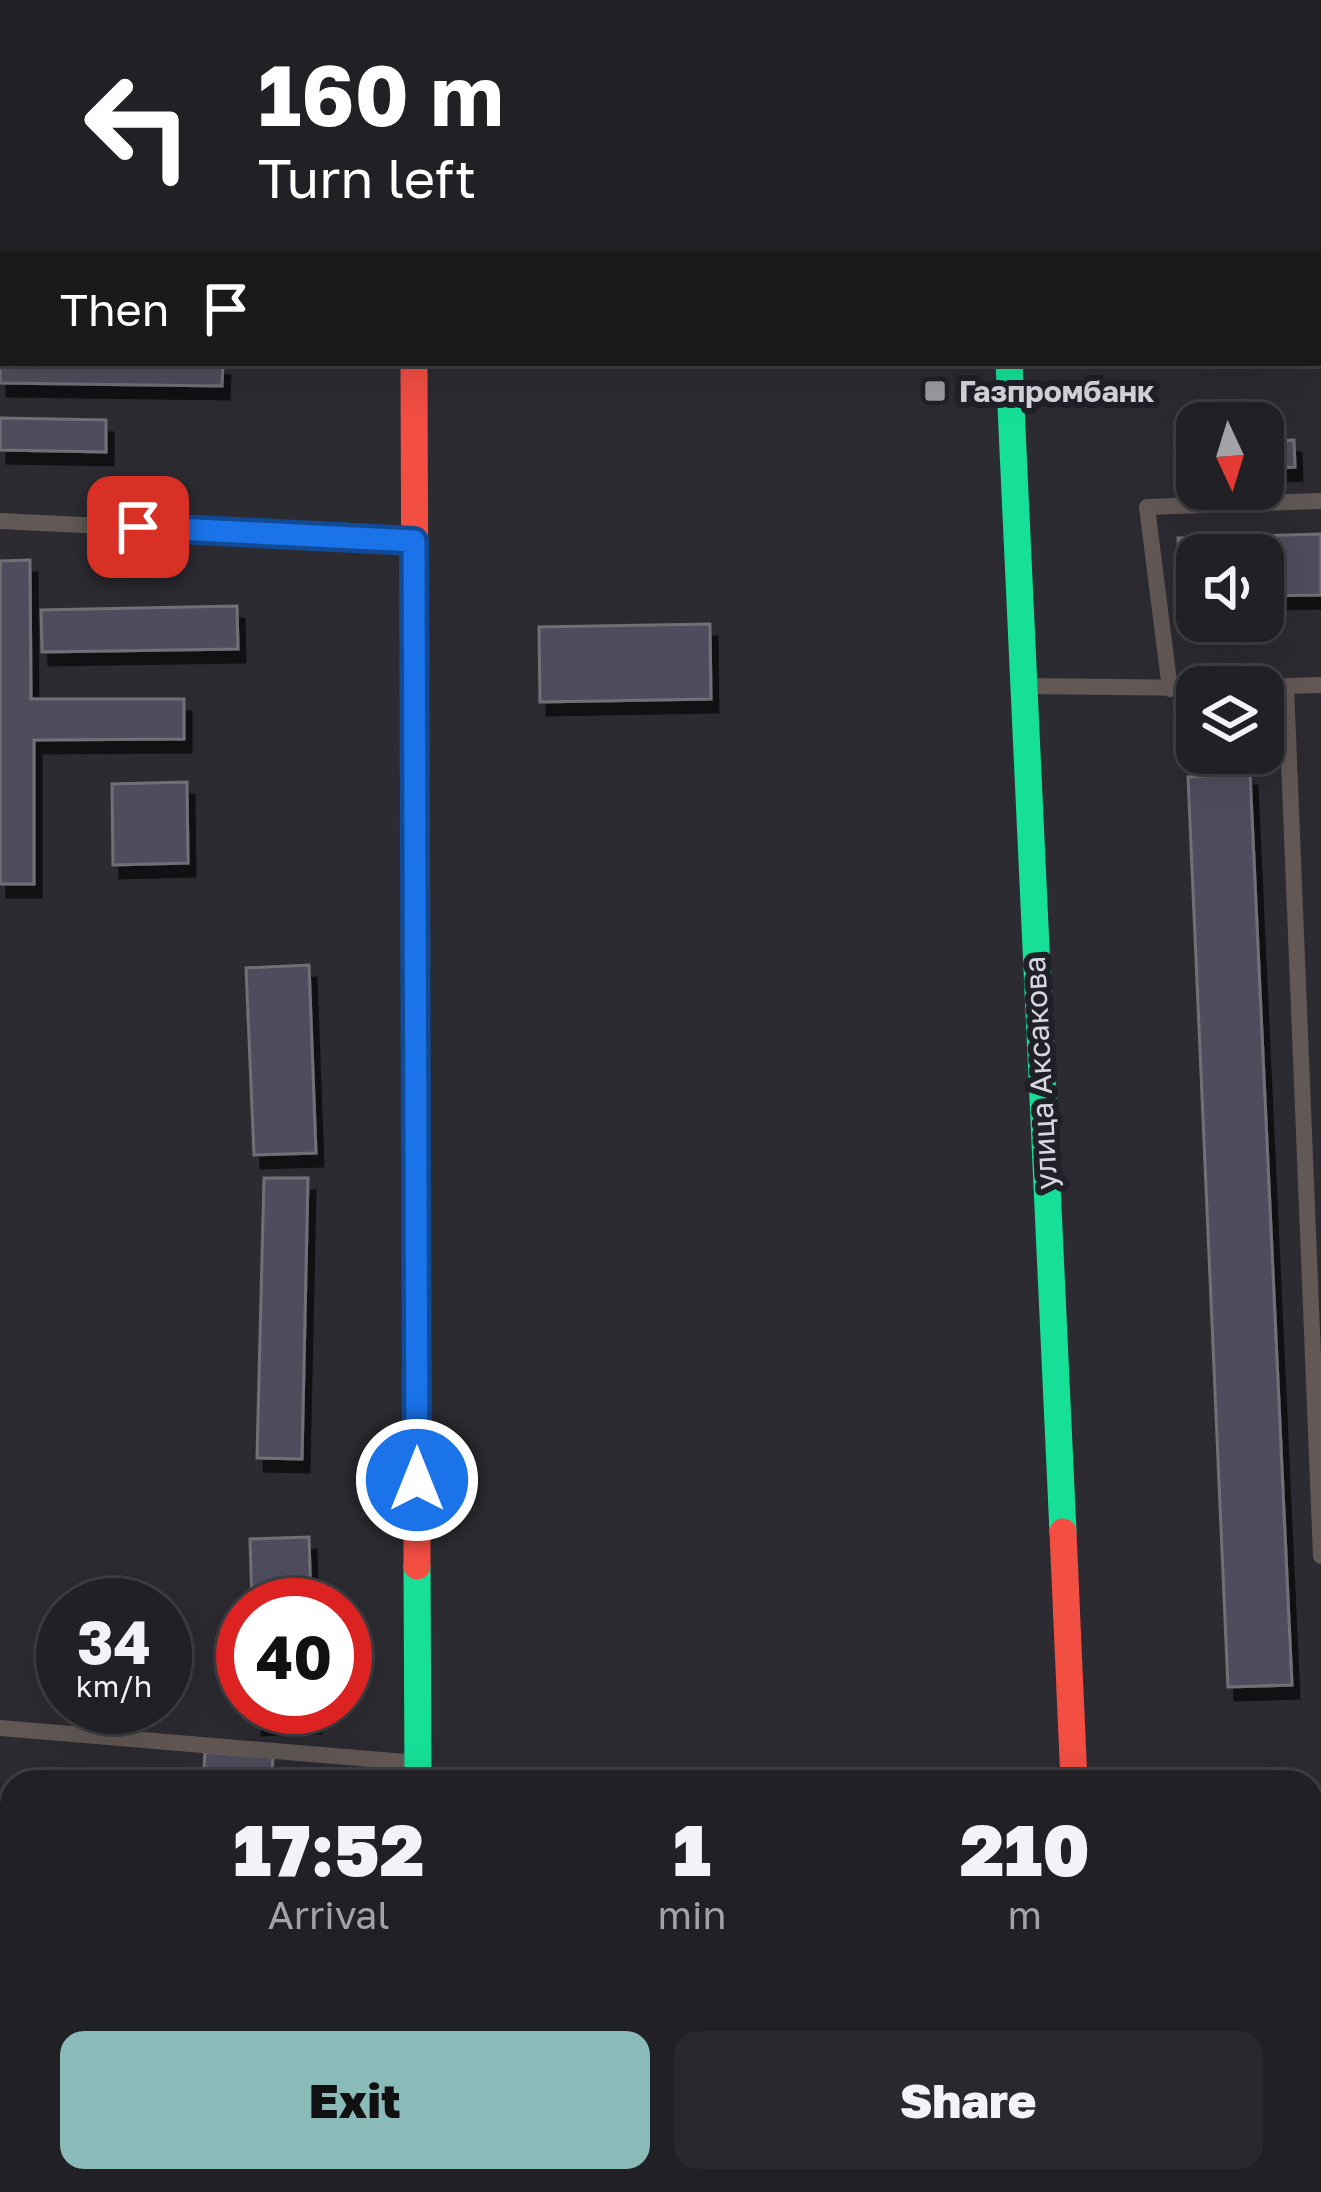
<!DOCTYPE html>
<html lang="en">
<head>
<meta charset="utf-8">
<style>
  :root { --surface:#202025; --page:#28282d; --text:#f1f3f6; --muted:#a2a3a7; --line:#3d3e42; --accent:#8bbbb9 }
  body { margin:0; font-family:"Golos Text",sans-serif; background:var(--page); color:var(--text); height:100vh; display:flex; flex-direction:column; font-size:45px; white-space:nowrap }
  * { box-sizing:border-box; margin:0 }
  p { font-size:39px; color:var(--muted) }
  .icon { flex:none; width:66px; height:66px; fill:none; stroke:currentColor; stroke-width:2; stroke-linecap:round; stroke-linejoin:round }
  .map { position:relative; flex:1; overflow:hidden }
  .sheet { position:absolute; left:0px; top:1770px; width:1323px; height:423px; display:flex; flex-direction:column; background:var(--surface); border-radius:36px 36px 0 0; box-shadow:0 12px 48px #0002,0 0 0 3px var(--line) }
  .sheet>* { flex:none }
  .top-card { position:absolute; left:0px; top:0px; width:1323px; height:366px; box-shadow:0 12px 48px #0002,0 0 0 3px var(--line); background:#202124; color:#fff; overflow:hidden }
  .needle { width:78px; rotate:176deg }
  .buttons { position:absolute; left:1176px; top:402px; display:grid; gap:24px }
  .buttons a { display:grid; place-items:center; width:108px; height:108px; border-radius:24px; background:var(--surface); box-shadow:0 12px 48px #0002,0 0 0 3px var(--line); font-size:60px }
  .speed { position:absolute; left:36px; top:1578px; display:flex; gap:24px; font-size:60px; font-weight:700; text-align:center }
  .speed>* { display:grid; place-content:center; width:156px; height:156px; border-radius:50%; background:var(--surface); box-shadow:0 12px 48px #0002,0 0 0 3px var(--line); line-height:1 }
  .speed small { font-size:30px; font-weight:400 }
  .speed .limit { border:18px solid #d22; background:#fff; color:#111 }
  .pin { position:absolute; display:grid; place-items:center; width:102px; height:102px; color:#fff; margin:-51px; border-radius:24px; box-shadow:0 6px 18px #0006 }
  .me { position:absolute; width:132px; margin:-66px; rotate:0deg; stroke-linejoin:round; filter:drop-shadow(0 0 9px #0008) }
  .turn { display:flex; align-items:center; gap:42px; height:252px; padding:0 60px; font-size:54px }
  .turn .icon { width:156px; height:156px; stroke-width:2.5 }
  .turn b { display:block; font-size:84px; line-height:102px }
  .then { display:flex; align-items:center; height:114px; padding:0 60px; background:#0003; gap:24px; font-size:45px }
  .eta { display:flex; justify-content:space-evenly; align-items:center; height:204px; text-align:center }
  .eta b { font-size:72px; font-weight:800; line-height:84px }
  .action { display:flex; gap:24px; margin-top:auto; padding:24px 60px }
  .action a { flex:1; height:138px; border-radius:24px; background:var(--accent); color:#111; font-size:48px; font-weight:800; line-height:138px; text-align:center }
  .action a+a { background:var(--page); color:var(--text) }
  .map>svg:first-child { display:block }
  .building { fill:#4e4d5d; stroke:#707076; stroke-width:3; filter:url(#shadow) }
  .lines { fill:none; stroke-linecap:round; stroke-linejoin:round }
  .path { stroke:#686261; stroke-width:8; stroke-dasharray:6 9; stroke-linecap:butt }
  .lane { stroke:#625956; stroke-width:16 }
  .street { stroke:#625956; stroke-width:33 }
  .fast { stroke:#16e098; stroke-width:27 }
  .slow { stroke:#ffcf43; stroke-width:27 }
  .jam { stroke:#f24e42; stroke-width:27 }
  .route-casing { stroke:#114b97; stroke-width:30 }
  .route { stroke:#1a73e8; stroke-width:21 }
  .poi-dot { fill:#9a9aa1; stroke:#202029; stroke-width:4.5 }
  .labels { text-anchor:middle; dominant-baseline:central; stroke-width:12; stroke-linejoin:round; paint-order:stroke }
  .poi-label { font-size:30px; font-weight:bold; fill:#d6d6dd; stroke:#202029; text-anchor:start }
  .street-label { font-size:30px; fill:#d6d6dd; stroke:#202029 }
</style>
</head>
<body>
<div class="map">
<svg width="1321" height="2192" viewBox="0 0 1321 2192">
  <defs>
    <filter id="shadow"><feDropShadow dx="7" dy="13" stdDeviation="0" flood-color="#0009"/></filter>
  </defs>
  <rect width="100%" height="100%" fill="#2b2b31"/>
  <!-- building -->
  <g class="building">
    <path d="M490,0h118l-19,3z"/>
    <path d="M723,0h97v3l-97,-1z"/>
    <path d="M0,312l3,51h220l-1,23 -222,-3z"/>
    <path d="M0,418l106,2v32l-106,-2z"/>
    <path d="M1294,440l1,27 -32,2v-28z"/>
    <path d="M1321,534v61l-58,1v-41h-66v43h-17l-2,-60z"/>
    <path d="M30,560l1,139h153v40l-150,1v144h-34v-323z"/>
    <path d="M237,606l1,43 -196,3 -1,-42z"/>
    <path d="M710,624l1,75 -171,3 -1,-75z"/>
    <path d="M1250,773l42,912 -64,2 -40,-910z"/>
    <path d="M187,782l1,81 -75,2 -1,-81z"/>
    <path d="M309,965l7,188 -62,2 -8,-187z"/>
    <path d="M264,1178h44l-6,281 -45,-1z"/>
    <path d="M309,1537l2,68h-59l-2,-66z"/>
    <path d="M255,1707h59v13l-59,2z"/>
    <path d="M205,1752l68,5 -2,25h-68z"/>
  </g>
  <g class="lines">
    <!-- path -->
    <g class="path">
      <path d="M1320,234l1,-1"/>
      <path d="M454,1774l27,8"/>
    </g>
    <!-- lane -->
    <g class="lane">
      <path d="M0,521l413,20"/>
      <path d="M1029,686l168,2"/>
      <path d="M1286,686l35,870"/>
      <path d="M1252,687l69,-2"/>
      <path d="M1170,689l-23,-182 174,-6"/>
      <path d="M0,1728l418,35"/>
      <path d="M1311,1968l10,-3"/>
    </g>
    <!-- street -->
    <g class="street">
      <path d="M414,0v3"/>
      <path d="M82,2192l29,-11"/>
      <path d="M439,2192v-11"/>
    </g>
    <!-- fast -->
    <g class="fast">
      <path d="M995,0v3"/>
      <path d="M1009,363l54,1169"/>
      <path d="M417,1566l1,216"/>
      <path d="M1090,2181l1,11"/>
    </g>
    <!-- slow -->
    <path class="slow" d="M415,658l2,603"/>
    <!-- jam -->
    <g class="jam">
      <path d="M414,363l1,295"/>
      <path d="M417,1261v305"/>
      <path d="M1063,1532l11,250"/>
    </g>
  </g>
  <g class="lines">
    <!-- route casing -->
    <g class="route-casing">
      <path id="route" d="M138,527l276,14 3,939"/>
    </g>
    <!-- route -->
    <use href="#route" class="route"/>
  </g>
  <!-- markers -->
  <rect class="poi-dot" x="923" y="379" width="24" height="24" rx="6"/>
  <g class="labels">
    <!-- poi labels -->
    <g class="poi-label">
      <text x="959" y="391">Газпромбанк</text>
    </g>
    <!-- street labels -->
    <g class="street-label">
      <text transform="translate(1040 1073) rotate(-93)">улица Аксакова</text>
    </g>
  </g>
</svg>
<div class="buttons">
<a><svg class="needle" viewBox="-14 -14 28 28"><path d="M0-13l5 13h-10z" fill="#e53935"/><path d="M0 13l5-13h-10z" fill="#a2a3a7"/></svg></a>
<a><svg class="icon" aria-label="sound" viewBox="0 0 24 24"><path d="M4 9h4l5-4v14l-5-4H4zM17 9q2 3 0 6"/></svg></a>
<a><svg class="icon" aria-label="layers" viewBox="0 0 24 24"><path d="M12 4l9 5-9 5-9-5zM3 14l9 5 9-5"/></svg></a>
</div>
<div class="speed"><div>34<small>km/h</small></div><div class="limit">40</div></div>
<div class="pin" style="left:138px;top:527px;background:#d93025"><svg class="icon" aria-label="arrive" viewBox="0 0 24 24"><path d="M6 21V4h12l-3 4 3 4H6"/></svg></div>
<svg class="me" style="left:417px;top:1480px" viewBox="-20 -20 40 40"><circle r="17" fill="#1a73e8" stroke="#fff" stroke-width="3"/><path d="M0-11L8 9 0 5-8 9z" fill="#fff"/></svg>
<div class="top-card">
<div class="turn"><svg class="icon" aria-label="left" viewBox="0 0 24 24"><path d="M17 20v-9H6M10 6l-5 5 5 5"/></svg><div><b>160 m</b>Turn left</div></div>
<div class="then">Then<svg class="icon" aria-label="arrive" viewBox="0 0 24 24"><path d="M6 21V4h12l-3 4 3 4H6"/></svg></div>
</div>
<section class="sheet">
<div class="eta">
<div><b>17:52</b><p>Arrival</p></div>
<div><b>1</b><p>min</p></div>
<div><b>210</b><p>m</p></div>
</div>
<div class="action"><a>Exit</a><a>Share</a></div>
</section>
</div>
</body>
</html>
